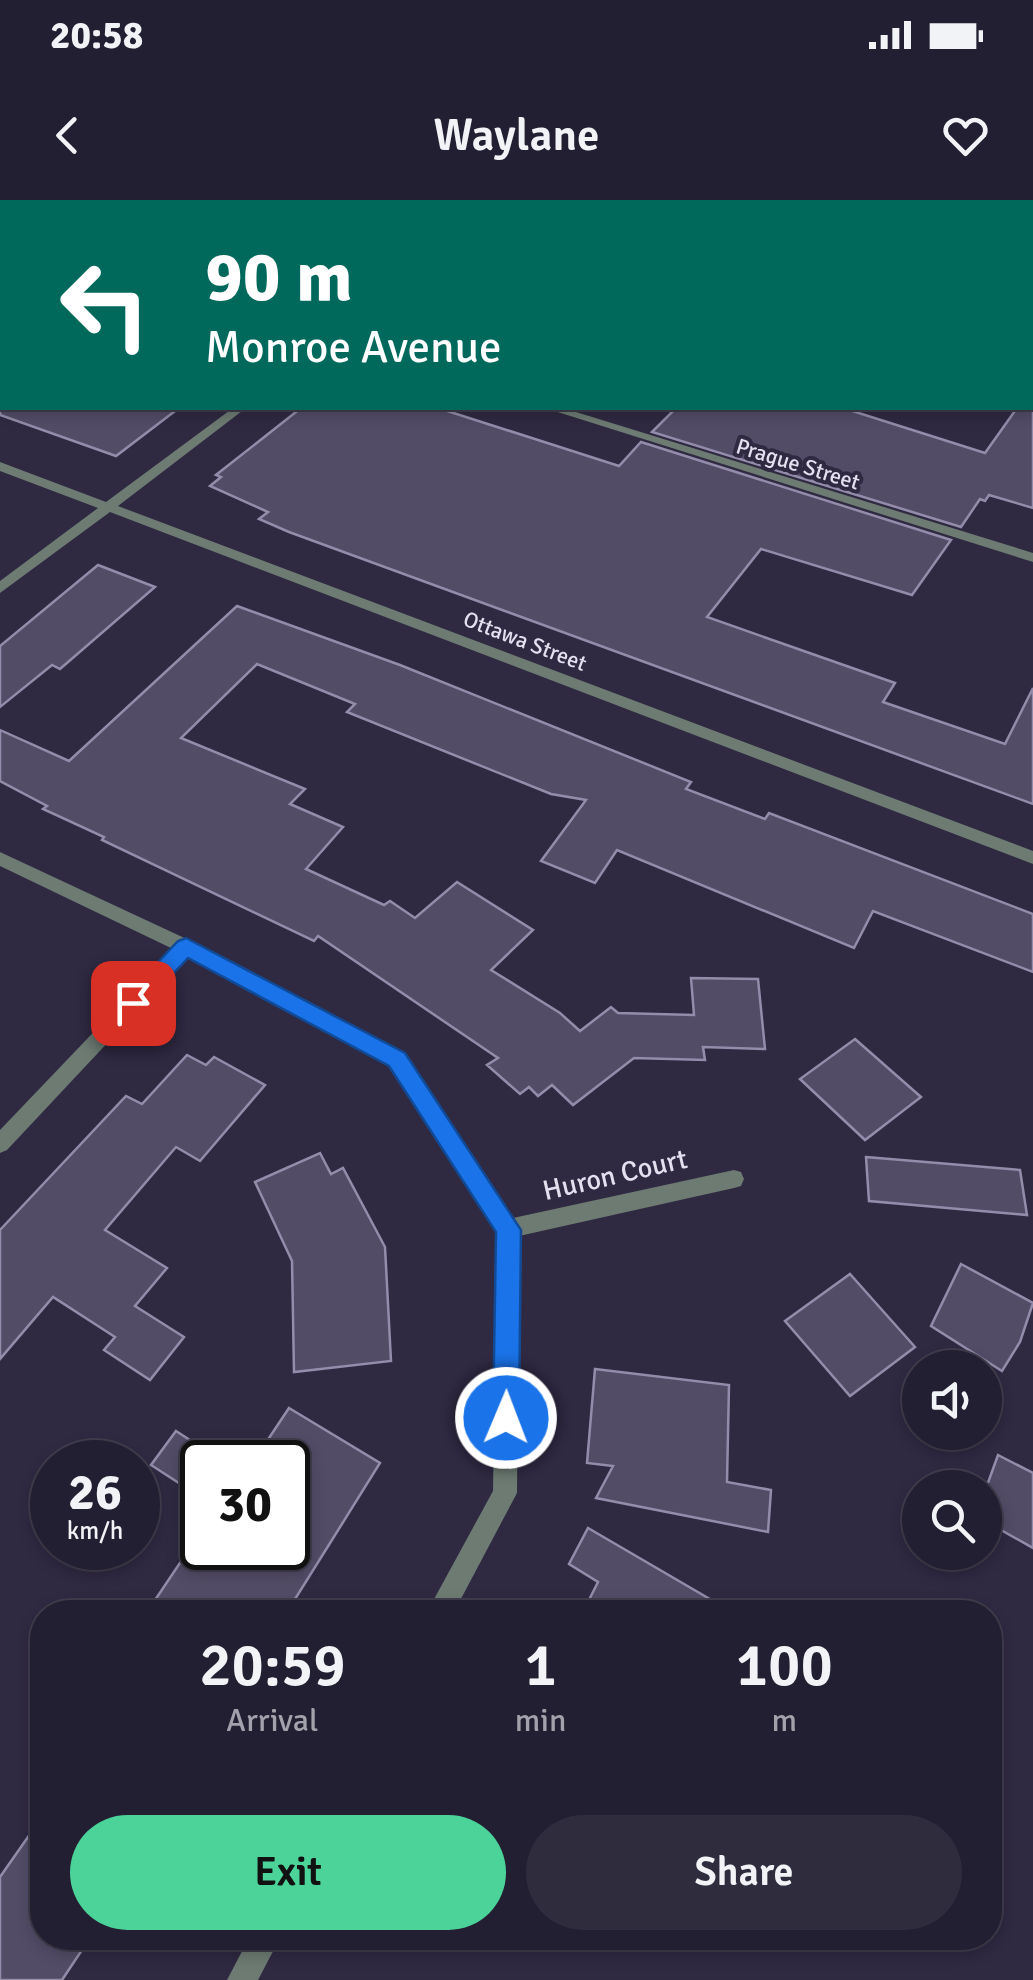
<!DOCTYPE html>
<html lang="en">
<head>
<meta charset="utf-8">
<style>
  :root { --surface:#231f32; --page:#2f2c3e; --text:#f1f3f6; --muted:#a3a2ac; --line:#403d4d; --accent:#4cd39a }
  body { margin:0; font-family:Signika,sans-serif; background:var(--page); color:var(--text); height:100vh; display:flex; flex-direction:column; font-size:38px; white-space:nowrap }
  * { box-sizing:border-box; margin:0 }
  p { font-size:32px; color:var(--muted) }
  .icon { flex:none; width:55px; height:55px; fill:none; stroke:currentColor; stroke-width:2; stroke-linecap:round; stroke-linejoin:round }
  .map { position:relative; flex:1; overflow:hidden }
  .panel { position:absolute; left:30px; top:1400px; width:972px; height:350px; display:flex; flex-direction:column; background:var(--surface); border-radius:40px; box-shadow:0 5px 15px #0003,0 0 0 2px var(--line) }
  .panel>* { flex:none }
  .guide { position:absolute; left:0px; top:0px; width:1035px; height:210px; box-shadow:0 5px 15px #0003,0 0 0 2px var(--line); background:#00695c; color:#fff; overflow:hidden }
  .controls { position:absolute; left:902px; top:1150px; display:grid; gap:20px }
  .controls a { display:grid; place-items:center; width:100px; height:100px; border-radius:50%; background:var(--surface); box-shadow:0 5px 15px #0003,0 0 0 2px var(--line); font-size:50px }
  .speed { position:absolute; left:30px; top:1240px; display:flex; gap:20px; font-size:50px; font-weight:700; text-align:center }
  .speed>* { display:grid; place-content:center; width:130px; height:130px; border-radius:50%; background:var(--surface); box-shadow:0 5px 15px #0003,0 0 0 2px var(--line); line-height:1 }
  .speed small { font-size:25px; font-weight:400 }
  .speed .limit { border:5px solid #111; border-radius:15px; background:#fff; color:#111 }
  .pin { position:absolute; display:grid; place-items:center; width:85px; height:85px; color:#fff; margin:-42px; border-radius:20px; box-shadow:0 5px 15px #0006 }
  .me { position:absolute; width:110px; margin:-55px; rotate:1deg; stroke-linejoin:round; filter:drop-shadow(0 0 8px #0008) }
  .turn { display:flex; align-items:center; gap:35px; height:210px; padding:0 40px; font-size:45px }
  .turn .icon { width:130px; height:130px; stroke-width:2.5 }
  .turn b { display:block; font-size:70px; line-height:85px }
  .eta { display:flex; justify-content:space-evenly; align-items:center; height:170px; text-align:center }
  .eta b { font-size:60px; font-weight:600; line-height:70px }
  .button { display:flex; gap:20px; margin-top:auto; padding:20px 40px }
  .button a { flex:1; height:115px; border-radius:60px; background:var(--accent); color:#111; font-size:40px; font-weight:600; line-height:115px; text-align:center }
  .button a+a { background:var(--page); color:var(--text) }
  .status { display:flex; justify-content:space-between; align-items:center; height:70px; padding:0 50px; background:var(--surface); direction:ltr }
  .status svg { height:28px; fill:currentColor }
  header { display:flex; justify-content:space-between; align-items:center; height:130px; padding:0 40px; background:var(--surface); font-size:45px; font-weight:600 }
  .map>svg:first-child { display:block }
  .building { fill:#524c67; stroke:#938dab; stroke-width:2.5 }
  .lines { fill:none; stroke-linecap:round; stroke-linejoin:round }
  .street { fill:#6d7b73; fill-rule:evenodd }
  .route { fill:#1a73e8; stroke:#114b97; stroke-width:2.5 }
  .labels { text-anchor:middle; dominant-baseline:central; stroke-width:8; stroke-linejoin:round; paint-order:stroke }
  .far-street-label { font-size:22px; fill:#e3e0f0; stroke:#2f2942 }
  .street-label { font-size:28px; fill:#e3e0f0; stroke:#2f2942 }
</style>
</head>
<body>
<div class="status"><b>20:58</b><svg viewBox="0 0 49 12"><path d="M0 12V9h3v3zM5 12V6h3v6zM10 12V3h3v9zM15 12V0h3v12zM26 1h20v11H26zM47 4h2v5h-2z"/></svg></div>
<header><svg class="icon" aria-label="back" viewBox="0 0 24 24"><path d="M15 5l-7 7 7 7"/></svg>Waylane<svg class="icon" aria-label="heart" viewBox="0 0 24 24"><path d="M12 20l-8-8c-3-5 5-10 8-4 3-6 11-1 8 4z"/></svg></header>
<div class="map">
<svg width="1033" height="1780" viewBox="0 0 1033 1780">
  <rect width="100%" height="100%" fill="#2f2942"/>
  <!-- building -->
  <g class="building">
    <path d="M1033,185v123l-44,-13 -4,6 -5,-2 -19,28 -309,-95 24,-24h167l142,45 32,-45h15z"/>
    <path d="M0,208h179l-63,48 -116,-41z"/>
    <path d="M301,208h137l181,58 22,-24 310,98 -39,55 -151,-46 -54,68 188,66 -12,19 122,42 28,-56v116l-744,-272 -30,-13 9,-7 -58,-26 11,-9 -5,-2z"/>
    <path d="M98,365l57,22 -95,82 -8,-4 -52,42v-61z"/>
    <path d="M237,406l163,59 291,117 -5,7 79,30 4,-6 264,101v58l-160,-61 -19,37 -237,-98 -22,33 -54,-22 45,-61 -35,-6 -204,-82 8,-8 -98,-40 -76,74 124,51 -15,15 53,23 -37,42 78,36 6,-4 25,17 42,-36 76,48 -42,40 69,43 20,18 31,-24 7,6 76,2 -3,-37 67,1 7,70 -62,-2 2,13 -71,-2 -61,47 -21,-20 -14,11 -9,-9 -9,7 -33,-29 11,-7 -180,-122 -4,5 -212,-101 2,-3 -61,-28 4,-3 -47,-25v-51l69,31z"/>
    <path d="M855,839l66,58 -56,43 -65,-61z"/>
    <path d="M187,855l19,10 8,-8 51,28 -65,76 -24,-14 -71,83 62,38 -32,38 49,31 -34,43 -46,-30 11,-13 -62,-40 -53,62v-129l126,-134 16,8z"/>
    <path d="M320,953l11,21 12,-6 42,79 6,114 -97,11 -2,-111 -37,-79z"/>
    <path d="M866,957l154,13 7,45 -158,-14z"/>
    <path d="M961,1064l72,39 -13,39 -18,29 -71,-45z"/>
    <path d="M850,1074l65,73 -65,49 -65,-75z"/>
    <path d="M595,1169l134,16 -2,97 44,8 -3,42 -172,-34 17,-32 -26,-3z"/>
    <path d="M289,1208l91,55 -93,149h-140l55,-82v18h86v-86h-35z"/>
    <path d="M176,1231l26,17v50l-51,-33z"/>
    <path d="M998,1255l35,18v75l-48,-27v-30z"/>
    <path d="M588,1328l144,84h-149l15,-30 -29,-18z"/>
    <path d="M42,1617v121h48l-28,42h-62v-103z"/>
  </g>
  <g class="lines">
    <!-- street -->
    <g class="street">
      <path d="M444,0h18l1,2h-16z"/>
      <path d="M1013,0h20v4z"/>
      <rect x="0" y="34" width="2" height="7"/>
      <rect x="1032" y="149" width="1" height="8"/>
      <path d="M233,208h13l-128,98 915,345v13l-923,-352 -110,81v-12l98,-73 -98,-37v-9l106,40z"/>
      <path d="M545,208h18l470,145v9z"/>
      <path d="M0,652l193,90 211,111 109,165 221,-48 7,2 3,7 -3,7 -7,2 -215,48 -2,257 -63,119h-27l66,-121 4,-260 -107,-166 -202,-108 -181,193 -7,3v-23l173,-181 -173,-83z"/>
      <path d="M249,1738h31l-22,42h-31z"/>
    </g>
  </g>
  <!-- route -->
  <path class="route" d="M186,738l219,115 116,177 -2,188 -4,9 -9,4 -9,-4 -4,-9 3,-186 -107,-166 -201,-108 -48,51h-15l-3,-6 3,-6 53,-56z"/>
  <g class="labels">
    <!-- far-street labels -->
    <g class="far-street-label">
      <text transform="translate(798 264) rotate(17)">Prague Street</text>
      <text transform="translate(525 441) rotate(21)">Ottawa Street</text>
    </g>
    <!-- street labels -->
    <g class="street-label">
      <text transform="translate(615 975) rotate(-13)">Huron Court</text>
    </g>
  </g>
</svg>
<div class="controls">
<a><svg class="icon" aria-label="sound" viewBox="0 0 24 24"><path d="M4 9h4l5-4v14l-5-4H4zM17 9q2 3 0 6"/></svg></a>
<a><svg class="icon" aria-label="search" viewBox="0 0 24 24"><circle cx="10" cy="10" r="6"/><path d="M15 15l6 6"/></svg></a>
</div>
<div class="speed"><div>26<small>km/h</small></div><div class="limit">30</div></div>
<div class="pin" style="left:133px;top:803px;background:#d93025"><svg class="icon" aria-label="arrive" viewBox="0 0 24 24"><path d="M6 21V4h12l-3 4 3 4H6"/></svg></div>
<svg class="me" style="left:506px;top:1218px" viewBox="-20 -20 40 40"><circle r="17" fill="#1a73e8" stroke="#fff" stroke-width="3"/><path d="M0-11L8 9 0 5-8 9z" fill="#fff"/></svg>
<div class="guide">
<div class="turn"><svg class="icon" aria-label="left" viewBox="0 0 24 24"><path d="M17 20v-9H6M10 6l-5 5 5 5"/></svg><div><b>90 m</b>Monroe Avenue</div></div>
</div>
<section class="panel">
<div class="eta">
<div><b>20:59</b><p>Arrival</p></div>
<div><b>1</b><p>min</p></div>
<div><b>100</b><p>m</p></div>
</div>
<div class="button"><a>Exit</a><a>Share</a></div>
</section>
</div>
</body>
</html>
